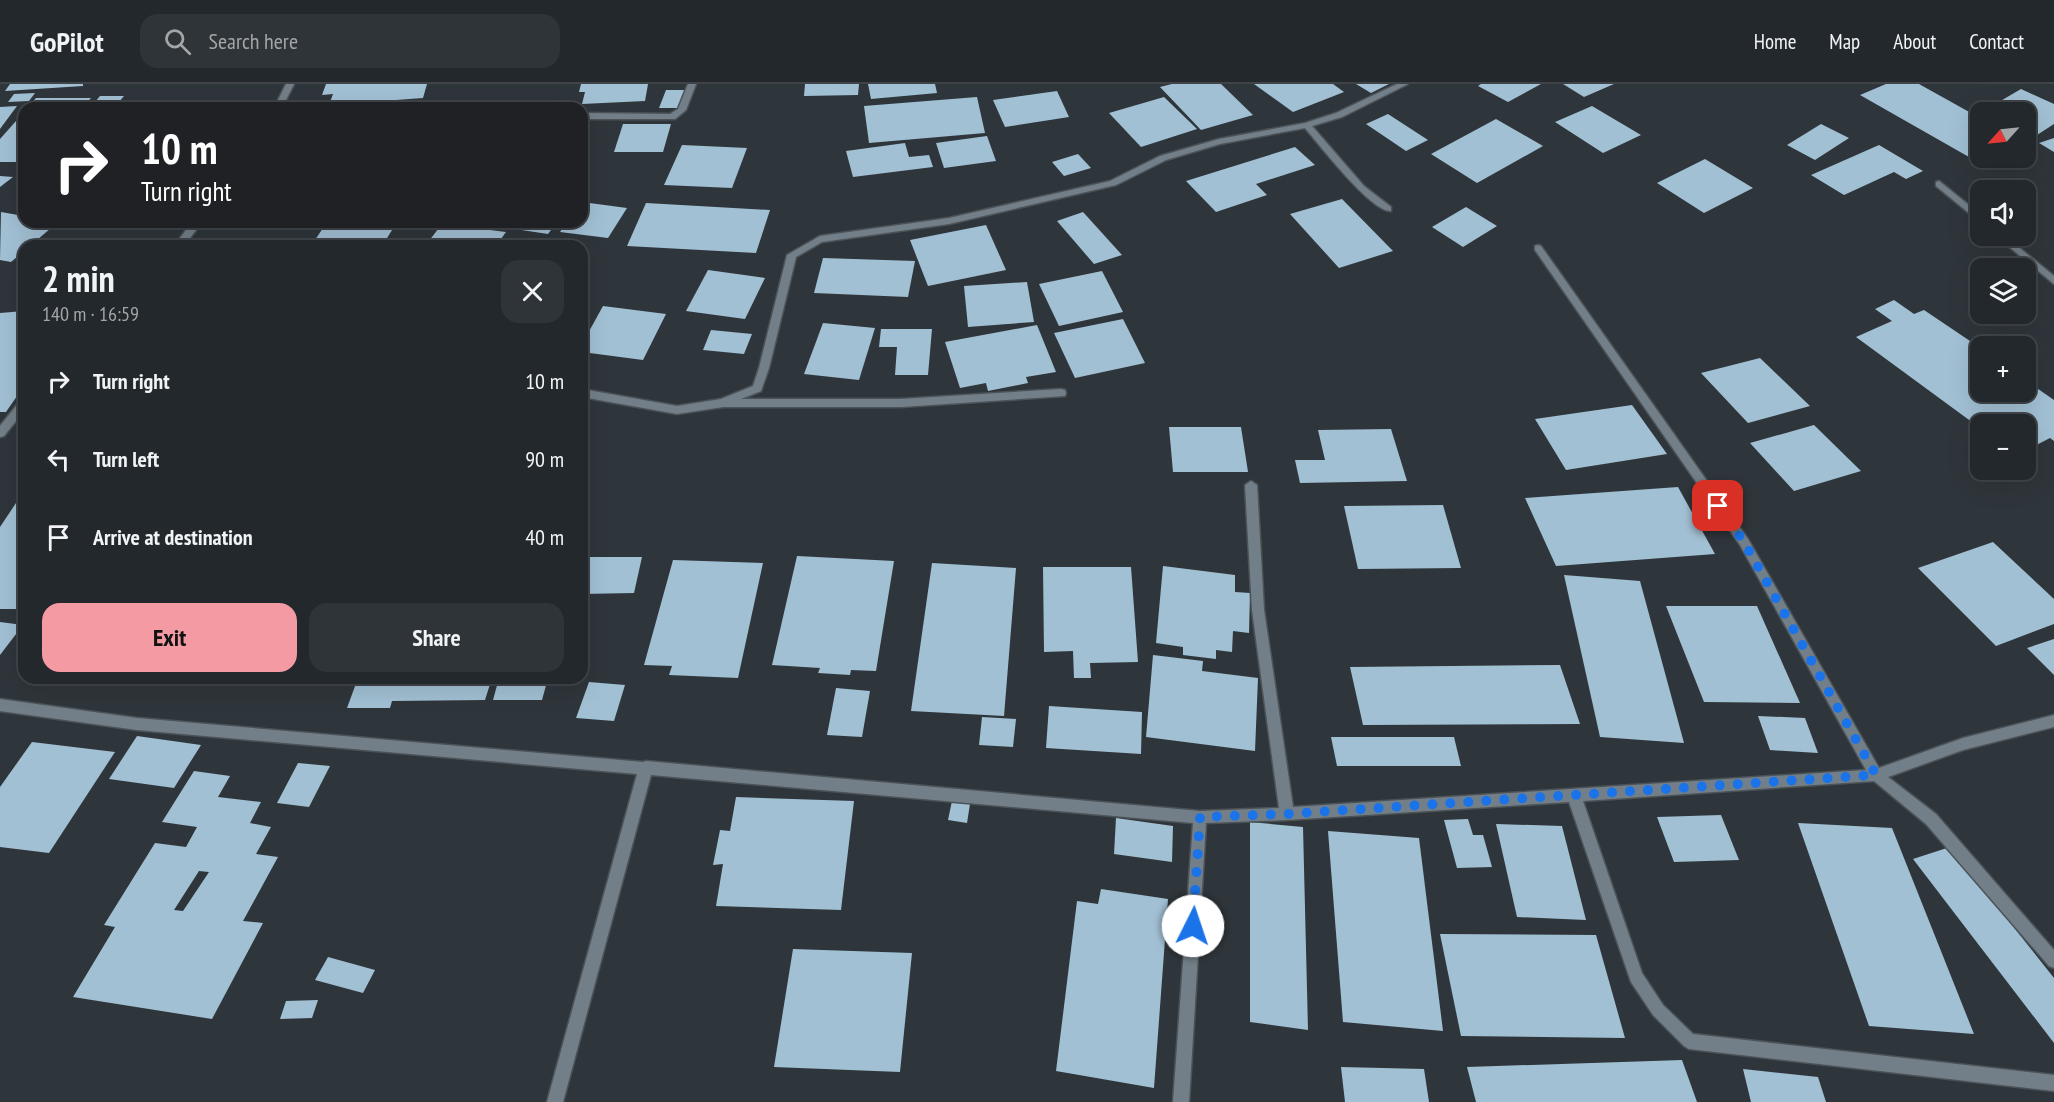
<!DOCTYPE html>
<html lang="en">
<head>
<meta charset="utf-8">
<style>
  :root { --surface:#23282c; --page:#2f3438; --text:#f1f3f6; --muted:#a3a6a9; --line:#404448; --accent:#f49aa2 }
  body { margin:0; font-family:"PT Sans Narrow",sans-serif; background:var(--page); color:var(--text); height:100vh; display:flex; flex-direction:column; font-size:22px; white-space:nowrap }
  * { box-sizing:border-box; margin:0 }
  p { font-size:20px; color:var(--muted) }
  .icon { flex:none; width:33px; height:33px; fill:none; stroke:currentColor; stroke-width:2; stroke-linecap:round; stroke-linejoin:round }
  .map { position:relative; flex:1; overflow:hidden }
  .panel { position:absolute; left:18px; top:156px; width:570px; height:444px; display:flex; flex-direction:column; background:var(--surface); border-radius:18px; box-shadow:0 6px 24px #0002,0 0 0 2px var(--line) }
  .panel>* { flex:none }
  .hud { position:absolute; left:18px; top:18px; width:570px; height:126px; border-radius:18px; box-shadow:0 6px 24px #0002,0 0 0 2px var(--line); background:#202124; color:#fff; overflow:hidden }
  .needle { width:39px; rotate:243deg }
  .fabs { position:absolute; left:1970px; top:18px; display:grid; gap:12px }
  .fabs a { display:grid; place-items:center; width:66px; height:66px; border-radius:12px; background:var(--surface); box-shadow:0 6px 24px #0002,0 0 0 2px var(--line); font-size:30px }
  .pin { position:absolute; display:grid; place-items:center; width:51px; height:51px; color:#fff; margin:-26px; border-radius:12px; box-shadow:0 3px 9px #0006 }
  .me { position:absolute; width:66px; margin:-33px; rotate:4deg; stroke-linejoin:round; filter:drop-shadow(0 0 4px #0008) }
  .turn { display:flex; align-items:center; gap:21px; height:126px; padding:0 24px; font-size:27px }
  .turn .icon { width:78px; height:78px; stroke-width:2.5 }
  .turn b { display:block; font-size:42px; line-height:51px }
  .round { display:grid; place-items:center; flex:none; width:63px; height:63px; border-radius:18px; background:var(--page) }
  .summary { display:flex; align-items:center; justify-content:space-between; height:102px; padding:0 24px }
  h1 { font-size:36px; font-weight:600; line-height:45px }
  .cta { display:flex; gap:12px; margin-top:auto; padding:12px 24px }
  .cta a { flex:1; height:69px; border-radius:18px; background:var(--accent); color:#111; font-size:24px; font-weight:600; line-height:69px; text-align:center }
  .cta a+a { background:var(--page); color:var(--text) }
  ul { padding:0; list-style:none }
  li { display:flex; align-items:center; gap:18px; height:78px; padding:0 24px }
  li div { flex:1 }
  li b { display:block; font-size:22px }
  li em { font-style:normal }
  header { display:flex; align-items:center; gap:36px; box-sizing:border-box; height:84px; padding:0 30px; background:var(--surface); border-bottom:2px solid var(--line) }
  header strong { font-size:28px }
  nav { display:flex; gap:33px; margin-inline-start:auto; font-size:21px }
  .search { width:420px; height:54px; background:var(--page); display:flex; align-items:center; gap:15px; box-sizing:border-box; padding:0 21px; border-radius:18px; color:var(--muted); font-size:22px }
  .map>svg:first-child { display:block }
  .building { fill:#a2c0d4; fill-rule:evenodd }
  .lines { fill:none; stroke-linecap:round; stroke-linejoin:round }
  .street-casing { stroke:#4c5358; stroke-width:3 }
  .street { fill:#737f88; fill-rule:evenodd }
  .route { stroke:#1a73e8; stroke-width:10; stroke-dasharray:0 18 }
</style>
</head>
<body>
<header>
<strong>GoPilot</strong>
<div class="search"><svg class="icon" aria-label="search" viewBox="0 0 24 24"><circle cx="10" cy="10" r="6"/><path d="M15 15l6 6"/></svg>Search here</div>
<nav><a>Home</a><a>Map</a><a>About</a><a>Contact</a></nav>
</header>
<div class="map">
<svg width="2054" height="1018" viewBox="0 0 2054 1018">
  <rect width="100%" height="100%" fill="#2f363b"/>
  <!-- building -->
  <g class="building">
    <path d="M10,0h73v2l-78,5z"/>
    <path d="M326,0h101l-4,14 -94,7 4,-11 -11,1z"/>
    <path d="M581,0h67l-3,17 -63,3 3,-12h-6z"/>
    <path d="M805,0h54l-1,11 -54,1z"/>
    <path d="M868,0h67l2,9 -66,6z"/>
    <path d="M1172,0h49l32,31 -52,15 -41,-43z"/>
    <path d="M1254,0h79l11,8 -51,20z"/>
    <path d="M1356,0h33l-18,9z"/>
    <path d="M1481,0h60l-33,18 -30,-16z"/>
    <path d="M1563,0h51l-30,13z"/>
    <path d="M1886,0h33l61,34v40h5l-9,3 -116,-66z"/>
    <path d="M2021,5l33,15v20l-17,11 -12,-5v-18h-36l-4,-2z"/>
    <path d="M666,6h20l-6,18h-21z"/>
    <path d="M1057,7l12,26 -64,10 -12,-27z"/>
    <path d="M35,9l-6,8 -21,1 6,-8z"/>
    <path d="M100,12h24l-10,12h-24z"/>
    <path d="M977,13l8,36 -116,10 -5,-37z"/>
    <path d="M1164,13l33,32 -56,18 -32,-34z"/>
    <path d="M36,14h55l-9,10h-55z"/>
    <path d="M17,22l-17,23v-22z"/>
    <path d="M1592,22l49,29 -38,18 -48,-31z"/>
    <path d="M24,28v50h-24v-23z"/>
    <path d="M1388,30l40,26 -22,11 -40,-27z"/>
    <path d="M1496,35l47,27 -66,37 -46,-29z"/>
    <path d="M623,40h48l-8,28h-49z"/>
    <path d="M1821,40l28,14 -34,22 -28,-15z"/>
    <path d="M987,52l9,25 -52,7 -8,-25z"/>
    <path d="M2054,54v14l-15,-9z"/>
    <path d="M905,59l4,14 20,-2 4,12 -80,10 -7,-26z"/>
    <path d="M682,61l65,3 -15,40 -68,-3z"/>
    <path d="M1879,61l44,26 -17,8 -12,-7 -50,23 -33,-20z"/>
    <path d="M1295,63l20,18 -59,19 11,11 -51,17 -30,-31z"/>
    <path d="M1078,70l13,14 -27,8 -12,-14z"/>
    <path d="M1705,75l48,29 -49,25 -47,-30z"/>
    <path d="M0,92l13,1 -13,10z"/>
    <path d="M1342,115l51,52 -54,17 -49,-54z"/>
    <path d="M582,118l45,6 -19,30 -48,-6 7,-10h15z"/>
    <path d="M646,119l124,7 -14,43 -129,-7z"/>
    <path d="M1466,123l31,19 -34,21 -31,-20z"/>
    <path d="M1,128l23,4v6h34l-28,24h-6v5l-13,11 -11,-2z"/>
    <path d="M1083,128l39,43 -28,9 -37,-43z"/>
    <path d="M78,138h73l-7,8z"/>
    <path d="M327,138h70l-13,21 -69,-3z"/>
    <path d="M491,138h66l-9,12 -59,-9z"/>
    <path d="M442,140l64,8 -10,14h-71z"/>
    <path d="M986,141l20,45 -78,16 -18,-46z"/>
    <path d="M138,156l27,1 -4,5h-28z"/>
    <path d="M823,174l92,3 -7,36 -94,-4z"/>
    <path d="M708,186l57,8 -20,41 -59,-8z"/>
    <path d="M1102,187l21,41 -64,14 -20,-42z"/>
    <path d="M1027,198l7,40 -66,5 -4,-41z"/>
    <path d="M1894,216l20,14 10,-4 49,33 9,-4 10,7h-12v46h45v-12l29,20v41l-4,-3 -25,13v-27h-45v4l-124,-91 36,-16 -17,-12z"/>
    <path d="M603,222l63,8 -23,46 -61,-8v-8z"/>
    <path d="M24,227v75l-18,26h-6v-99z"/>
    <path d="M1123,235l22,44 -70,15 -21,-45z"/>
    <path d="M823,239l52,5 -16,52 -55,-6z"/>
    <path d="M1037,241l19,47 -30,5 2,6 -40,8 -2,-8 -26,5 -15,-46z"/>
    <path d="M881,245h51l-4,46h-33l2,-28h-18z"/>
    <path d="M711,246l41,4 -8,20 -41,-4z"/>
    <path d="M1760,274l50,48 -62,17 -47,-50z"/>
    <path d="M1632,321l35,49 -101,16 -31,-51z"/>
    <path d="M1814,341l47,46 -67,20 -44,-48z"/>
    <path d="M1169,343h72l7,45h-75z"/>
    <path d="M1391,345l16,52 -107,2 -5,-23h30l-7,-30z"/>
    <path d="M1678,403l37,67 -159,12 -31,-68z"/>
    <path d="M24,407v118h-24v-82z"/>
    <path d="M1443,421l18,63 -103,1 -14,-63z"/>
    <path d="M1993,458l61,57v25l-58,22 -78,-78z"/>
    <path d="M797,472l97,5 -18,110 -25,-1 -1,5 -32,-2 2,-5 -48,-3z"/>
    <path d="M582,473h60l-8,36 -52,1z"/>
    <path d="M673,476l90,3 -25,115 -69,-3 3,-9 -28,-1z"/>
    <path d="M932,479l84,5 -12,148 -93,-5z"/>
    <path d="M1163,482l72,9v17l15,1 -1,40 -16,-2 -1,21 -16,-2v9l-33,-4v-8l-27,-4z"/>
    <path d="M1043,483h88l7,95 -48,1 1,15h-17l-1,-27 -29,1z"/>
    <path d="M1564,491l76,6 44,162 -84,-6z"/>
    <path d="M1666,522h91l43,97 -96,-1z"/>
    <path d="M0,538l23,3 -23,30z"/>
    <path d="M2054,555v36l-27,-27z"/>
    <path d="M1153,571l50,6 -1,10 56,7 -3,73 -109,-14z"/>
    <path d="M1560,581l20,59 -217,1 -13,-58z"/>
    <path d="M358,594h134l-7,22 -93,1 -2,7h-43z"/>
    <path d="M499,594h49l-6,22h-49z"/>
    <path d="M589,598l36,3 -11,36 -38,-3z"/>
    <path d="M836,604l34,3 -8,46 -35,-2z"/>
    <path d="M1049,622l93,6 -1,42 -95,-6z"/>
    <path d="M1758,632l47,2 13,35 -48,-3z"/>
    <path d="M982,633l34,2 -3,28 -34,-2z"/>
    <path d="M137,652l64,9 -27,43 -65,-9z"/>
    <path d="M1331,653h123l7,29h-124z"/>
    <path d="M32,658l83,10 -66,101 -49,-6v-60z"/>
    <path d="M298,679l32,3 -21,41 -32,-4z"/>
    <path d="M194,687l36,5 -12,21 43,5 -11,21 21,4 -15,27 22,3 -35,64 20,2 -51,96 -139,-22 42,-70 -11,-2 51,-82 31,4 11,-20 -35,-5zM199,787l10,1 -26,39 -9,-1z"/>
    <path d="M736,713l118,4 -13,109 -125,-4 7,-42 -10,1 7,-35 10,1z"/>
    <path d="M952,717l18,3 -3,19 -19,-3z"/>
    <path d="M1721,731l18,45 -65,2 -17,-45z"/>
    <path d="M1116,734l57,8 -1,36 -58,-8z"/>
    <path d="M1468,735l5,16h10l9,32 -35,1 -13,-48z"/>
    <path d="M1250,738l53,5 5,203 -58,-8z"/>
    <path d="M1798,739l94,5 82,206 -105,-8z"/>
    <path d="M1496,740l66,2 24,94 -69,-3z"/>
    <path d="M1328,747l91,7 24,193 -100,-9z"/>
    <path d="M1950,763l104,131v65l-141,-184z"/>
    <path d="M1101,805l67,10 -14,189 -98,-17 21,-170 21,3z"/>
    <path d="M1440,850l156,1 29,103 -164,-2z"/>
    <path d="M793,865l119,4 -12,119 -126,-5z"/>
    <path d="M328,873l47,13 -12,23 -48,-13z"/>
    <path d="M318,916l-6,18 -32,1 6,-18z"/>
    <path d="M1682,976l15,42h-221l-9,-35z"/>
    <path d="M1341,983l83,2 5,33h-84z"/>
    <path d="M1743,985l75,8 8,25h-75z"/>
  </g>
  <g class="lines">
    <!-- street casing -->
    <g class="street-casing">
      <g id="street">
        <path d="M286,0h8l-12,24h-8z"/>
        <path d="M688,0h8l-10,26 -11,9h-93v-6l88,1 8,-5z"/>
        <path d="M1397,0h11l-66,33 -30,9 52,60 27,21v4c-19,2 -72,-67 -86,-83l-85,16 -54,16 -50,25 -167,39 -127,18 -26,15 -27,111 -7,20 -1,3 -20,8h160l160,-10 4,1 1,3 -1,3 -164,11h-178l-46,7 -95,-17v-8l95,17 44,-7 32,-13 6,-18 28,-113 33,-19 129,-18 161,-37 50,-25 59,-17 86,-16 31,-10z"/>
        <path d="M1939,97l41,33v8l-44,-36v-4z"/>
        <path d="M192,138h10l-18,24h-10z"/>
        <path d="M1996,152h9l49,40v8z"/>
        <path d="M1538,161l3,1 207,293 131,229 84,-30 91,-23v12l-91,23 -75,27 48,37 118,136v18l-5,-2 -123,-142 -52,-43 -291,20 59,172 21,32 30,29 361,41v16l-365,-42 -5,-3 -31,-31 -22,-33 -62,-180 -282,18 -81,3 -17,279h-16l20,-279 -542,-48 -88,327h-16l90,-328 -500,-44 -137,-19v-12l137,19 506,44 3,-1 554,50 79,-3 -27,-198 -7,-125 6,-4 6,4 7,125 29,197 573,-37 -126,-225 -205,-295v-4z"/>
        <path d="M24,316v11l-20,25 -4,1v-11l20,-25z"/>
      </g>
    </g>
    <!-- street -->
    <use href="#street" class="street"/>
  </g>
  <g class="lines">
    <!-- route -->
    <path class="route" d="M1193,842l7,-109 87,-3 589,-39 -132,-233 -26,-36"/>
  </g>
</svg>
<div class="fabs">
<a><svg class="needle" viewBox="-14 -14 28 28"><path d="M0-13l5 13h-10z" fill="#e53935"/><path d="M0 13l5-13h-10z" fill="#a3a6a9"/></svg></a>
<a><svg class="icon" aria-label="sound" viewBox="0 0 24 24"><path d="M4 9h4l5-4v14l-5-4H4zM17 9q2 3 0 6"/></svg></a>
<a><svg class="icon" aria-label="layers" viewBox="0 0 24 24"><path d="M12 4l9 5-9 5-9-5zM3 14l9 5 9-5"/></svg></a>
<a>+</a>
<a>−</a>
</div>
<div class="pin" style="left:1718px;top:422px;background:#d93025"><svg class="icon" aria-label="arrive" viewBox="0 0 24 24"><path d="M6 21V4h12l-3 4 3 4H6"/></svg></div>
<svg class="me" style="left:1193px;top:842px" viewBox="-20 -20 40 40"><circle r="19" fill="#fff"/><path d="M0-13L10 11 0 6-10 11z" fill="#1a73e8"/></svg>
<div class="hud">
<div class="turn"><svg class="icon" aria-label="right" viewBox="0 0 24 24"><path d="M7 20v-9h11M14 6l5 5-5 5"/></svg><div><b>10 m</b>Turn right</div></div>
</div>
<section class="panel">
<div class="summary"><div><h1>2 min</h1><p>140 m · 16:59</p></div><a class="round"><svg class="icon" aria-label="close" viewBox="0 0 24 24"><path d="M6 6l12 12M18 6L6 18"/></svg></a></div>
<ul>
<li><svg class="icon" aria-label="right" viewBox="0 0 24 24"><path d="M7 20v-9h11M14 6l5 5-5 5"/></svg><div><b>Turn right</b></div><em>10 m</em></li>
<li><svg class="icon" aria-label="left" viewBox="0 0 24 24"><path d="M17 20v-9H6M10 6l-5 5 5 5"/></svg><div><b>Turn left</b></div><em>90 m</em></li>
<li><svg class="icon" aria-label="arrive" viewBox="0 0 24 24"><path d="M6 21V4h12l-3 4 3 4H6"/></svg><div><b>Arrive at destination</b></div><em>40 m</em></li>
</ul>
<div class="cta"><a>Exit</a><a>Share</a></div>
</section>
</div>
</body>
</html>
